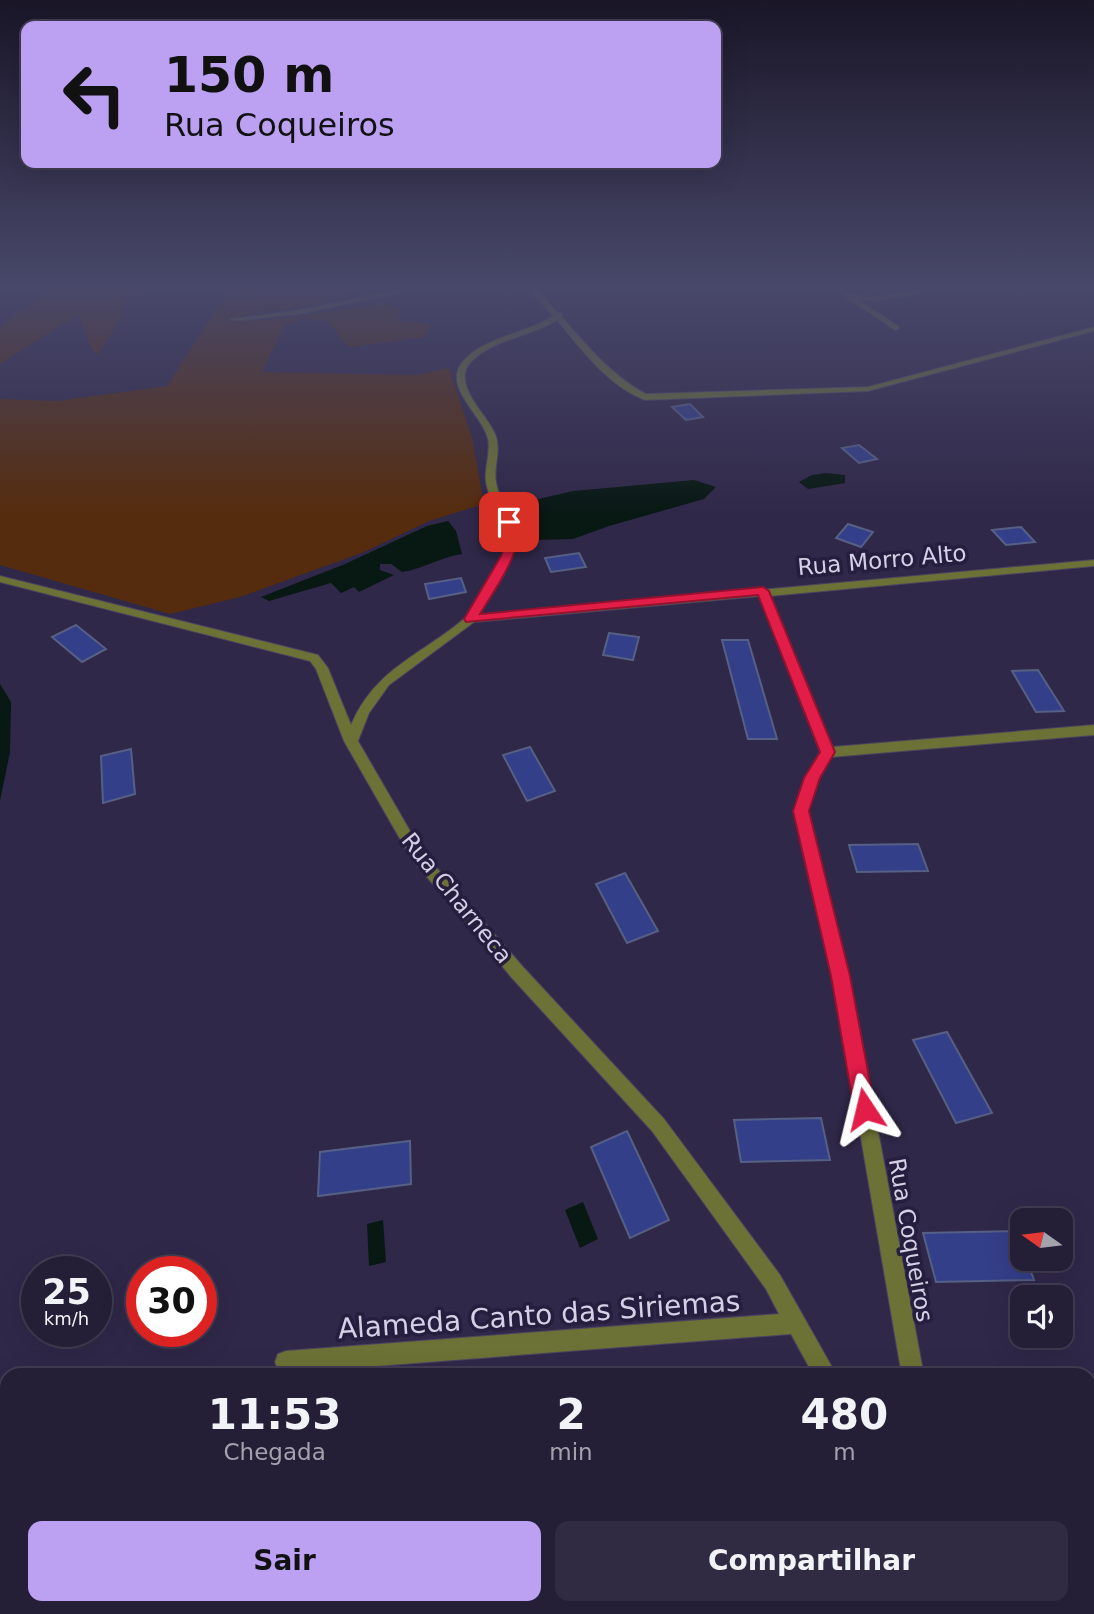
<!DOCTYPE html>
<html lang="pt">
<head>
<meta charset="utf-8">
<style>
  :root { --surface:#241e37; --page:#302b42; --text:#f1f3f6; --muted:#a3a2ad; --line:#413c52; --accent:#bca0f2 }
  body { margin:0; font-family:"DejaVu Sans",sans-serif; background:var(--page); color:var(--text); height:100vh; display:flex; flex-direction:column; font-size:26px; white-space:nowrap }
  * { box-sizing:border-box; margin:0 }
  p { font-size:23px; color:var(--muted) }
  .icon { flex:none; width:38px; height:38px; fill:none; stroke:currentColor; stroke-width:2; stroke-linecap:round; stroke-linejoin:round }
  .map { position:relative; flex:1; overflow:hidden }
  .details { position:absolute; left:0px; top:1368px; width:1096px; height:247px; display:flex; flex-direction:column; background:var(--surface); border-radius:21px 21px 0 0; box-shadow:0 7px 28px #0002,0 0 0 2px var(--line) }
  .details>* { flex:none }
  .hud { position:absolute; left:21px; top:21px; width:700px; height:147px; border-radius:14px; box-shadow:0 7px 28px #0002,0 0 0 2px var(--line); background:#bca0f2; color:#111; overflow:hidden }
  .needle { width:46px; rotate:284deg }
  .controls { position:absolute; left:1010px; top:1208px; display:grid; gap:14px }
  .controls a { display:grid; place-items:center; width:63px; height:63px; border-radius:14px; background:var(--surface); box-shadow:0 7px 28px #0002,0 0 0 2px var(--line); font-size:35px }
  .speed { position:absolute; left:21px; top:1256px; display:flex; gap:14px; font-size:35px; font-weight:700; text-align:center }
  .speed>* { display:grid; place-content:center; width:91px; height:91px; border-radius:50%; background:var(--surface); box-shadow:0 7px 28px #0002,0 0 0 2px var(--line); line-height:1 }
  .speed small { font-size:18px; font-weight:400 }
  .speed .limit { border:10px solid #d22; background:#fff; color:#111 }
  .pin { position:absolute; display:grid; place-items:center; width:60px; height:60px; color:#fff; margin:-30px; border-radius:14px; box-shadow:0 4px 10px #0006 }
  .me { position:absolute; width:77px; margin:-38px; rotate:350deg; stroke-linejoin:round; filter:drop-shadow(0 0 5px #0008) }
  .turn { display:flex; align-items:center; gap:24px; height:147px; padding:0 28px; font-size:32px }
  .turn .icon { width:91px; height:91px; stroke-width:2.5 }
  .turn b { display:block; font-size:49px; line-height:60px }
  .eta { display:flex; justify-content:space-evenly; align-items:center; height:119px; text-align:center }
  .eta b { font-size:42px; font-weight:700; line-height:49px }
  .button { display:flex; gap:14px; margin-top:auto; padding:14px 28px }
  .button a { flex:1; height:80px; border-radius:14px; background:var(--accent); color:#111; font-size:28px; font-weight:700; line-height:80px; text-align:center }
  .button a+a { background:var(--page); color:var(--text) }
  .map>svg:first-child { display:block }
  .green { fill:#552c0e }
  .water { fill:#081813 }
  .building { fill:#343f89; stroke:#565f84; stroke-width:2 }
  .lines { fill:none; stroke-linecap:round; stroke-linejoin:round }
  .street-casing { stroke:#4a4362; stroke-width:2 }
  .street { fill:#6c7135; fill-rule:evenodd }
  .route { fill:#e11d48; stroke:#92132f; stroke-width:2 }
  .labels { text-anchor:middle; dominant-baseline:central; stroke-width:7; stroke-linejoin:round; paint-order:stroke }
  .street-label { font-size:23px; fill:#d4d0e6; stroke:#261e3e }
  .near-street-label { font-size:28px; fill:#d4d0e6; stroke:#261e3e }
</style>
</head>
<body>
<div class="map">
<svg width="1094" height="1614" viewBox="0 0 1094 1614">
  <rect width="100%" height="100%" fill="#302849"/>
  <!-- green -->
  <g class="green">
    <path d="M54,287h146l-77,9 3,14 -28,45 -6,-6 -14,-35 -78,50v-37z"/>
    <path d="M237,287l117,1 -31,16 -63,8 -31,8h40l116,-17 17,6 -5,12 34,3 -6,13 -77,10 -20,-26 -25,-3 -19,8 -22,46 155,3 32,-7 23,70 12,66 -55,17 -65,31 -124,45 -70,17 -170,-49v-166l57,2 110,-15 55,-86z"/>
  </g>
  <!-- water -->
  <g class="water">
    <path d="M826,473l19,2v8l-37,6 -9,-7 13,-7z"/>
    <path d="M694,480l22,7 -12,12 -95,27 -36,13 -40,1 -11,-15 -2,-10 10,-14 43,-10z"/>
    <path d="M448,521l8,10 6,23c-22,3 -38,15 -60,18l-11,-8h-11v6l14,5 -35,17 -5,-5 -13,6 -10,-10 -62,18 -8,-4 84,-33 82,-38z"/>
    <path d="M0,684l11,18 -1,50 -10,49z"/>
    <path d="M583,1202l15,37 -18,9 -15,-38z"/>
    <path d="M383,1220l3,42 -17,4 -2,-42z"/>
  </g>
  <!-- building -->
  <g class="building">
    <path d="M690,404l13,13 -17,3 -14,-13z"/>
    <path d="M859,445l18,14 -18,4 -17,-15z"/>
    <path d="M848,524l25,8 -12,15 -25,-9z"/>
    <path d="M1021,527l14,15 -29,3 -14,-15z"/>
    <path d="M579,553l7,14 -35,5 -6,-14z"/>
    <path d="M461,578l5,14 -37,7 -4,-15z"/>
    <path d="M76,625l30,24 -24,13 -30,-25z"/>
    <path d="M609,633l30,4 -6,23 -30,-5z"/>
    <path d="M722,640h26l29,99h-29z"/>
    <path d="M1038,670l26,41 -28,1 -24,-41z"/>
    <path d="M530,747l25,44 -28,10 -24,-46z"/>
    <path d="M131,749l4,45 -32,9 -2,-47z"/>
    <path d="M918,844l10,27 -71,1 -8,-27z"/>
    <path d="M625,873l33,58 -31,12 -31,-59z"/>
    <path d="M947,1032l45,81 -36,10 -43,-83z"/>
    <path d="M821,1118l9,42 -89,2 -7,-42z"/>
    <path d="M627,1131l42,89 -39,18 -39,-91z"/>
    <path d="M410,1141l1,43 -93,12 2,-44z"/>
    <path d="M1017,1231l5,15v12h4l8,22 -98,2 -13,-49z"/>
  </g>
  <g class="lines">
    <!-- street casing -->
    <g class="street-casing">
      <g id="street">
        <path d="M410,287h15l-125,27 -66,7 -4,-2 70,-9z"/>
        <path d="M528,287h7l23,26h4v4c25,29 50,59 84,77l222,-7 226,-60v4l-226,60 -223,9c-37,-14 -64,-51 -88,-80 -26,17 -65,19 -87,43 -7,7 -6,16 -3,25 6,17 21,30 28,46 7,16 -2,32 1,48 3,20 17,36 23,55l-15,38 -25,40 615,-55v6l-324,30 62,151 262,-22v10l-263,22 -12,21 -11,33 41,165 75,400h-22l-69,-400 -39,-165 11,-33 15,-26 -60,-156 -286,26 -85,63 -20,28 -11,28 63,109 103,118 140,151 116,156 57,101h-23l-23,-42 -505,39 -8,-3 -3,-8 3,-8 8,-3 493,-37 -13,-25 -114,-158 -140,-153 -101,-120 -67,-117 -28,-72 -6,-8 -310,-79v-6l318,79 10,13 23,57c24,-57 71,-70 114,-107 19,-17 34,-57 44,-81 -6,-19 -20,-35 -23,-55 -2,-14 5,-29 2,-43 -6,-26 -50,-54 -22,-81 23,-22 61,-25 87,-42z"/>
        <path d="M832,287h8l10,7 26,3 57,-10h17l-74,14 -19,-2 41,27 1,2 -4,2z"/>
        <path d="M946,1608h25l2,6h-25z"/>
      </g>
    </g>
    <!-- street -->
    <use href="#street" class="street"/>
  </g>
  <!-- sky -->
  <linearGradient id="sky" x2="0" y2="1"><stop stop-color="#1a1628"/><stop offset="0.56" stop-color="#48486a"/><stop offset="1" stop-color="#48486a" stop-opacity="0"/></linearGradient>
  <rect width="1094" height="513" fill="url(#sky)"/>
  <!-- route -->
  <path class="route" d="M509,519c29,12 -19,78 -29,95l283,-27 6,4 66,161 -15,26 -11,33 41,165 25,133 -3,7 -7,3 -8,-3 -3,-7 -23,-133 -38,-165 11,-33 16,-26 -62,-157 -292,27 -2,-3 37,-63 7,-19 -5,-15z"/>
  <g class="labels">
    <!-- street labels -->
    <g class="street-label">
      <text transform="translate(882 560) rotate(-5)">Rua Morro Alto</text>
      <text transform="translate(457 898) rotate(51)">Rua Charneca</text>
      <text transform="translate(911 1240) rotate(80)">Rua Coqueiros</text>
    </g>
    <!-- near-street labels -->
    <g class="near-street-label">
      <text transform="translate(539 1315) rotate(-4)">Alameda Canto das Siriemas</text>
    </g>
  </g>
</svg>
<div class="controls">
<a><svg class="needle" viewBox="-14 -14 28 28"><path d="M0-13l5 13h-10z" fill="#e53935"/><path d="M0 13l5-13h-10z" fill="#a3a2ad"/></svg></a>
<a><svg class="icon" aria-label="sound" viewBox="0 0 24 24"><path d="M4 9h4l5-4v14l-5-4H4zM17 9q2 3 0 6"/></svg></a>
</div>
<div class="speed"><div>25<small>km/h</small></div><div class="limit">30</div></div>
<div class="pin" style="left:509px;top:522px;background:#d93025"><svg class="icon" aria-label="arrive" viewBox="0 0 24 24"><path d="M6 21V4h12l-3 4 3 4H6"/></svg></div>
<svg class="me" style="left:865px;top:1109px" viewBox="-20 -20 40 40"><path d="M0-17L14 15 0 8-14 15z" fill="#e11d48" stroke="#fff" stroke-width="4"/></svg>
<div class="hud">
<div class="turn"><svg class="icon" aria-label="left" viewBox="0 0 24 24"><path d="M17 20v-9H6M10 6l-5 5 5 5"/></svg><div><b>150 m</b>Rua Coqueiros</div></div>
</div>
<section class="details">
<div class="eta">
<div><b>11:53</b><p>Chegada</p></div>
<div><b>2</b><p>min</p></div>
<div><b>480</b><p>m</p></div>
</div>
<div class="button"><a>Sair</a><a>Compartilhar</a></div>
</section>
</div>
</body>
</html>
